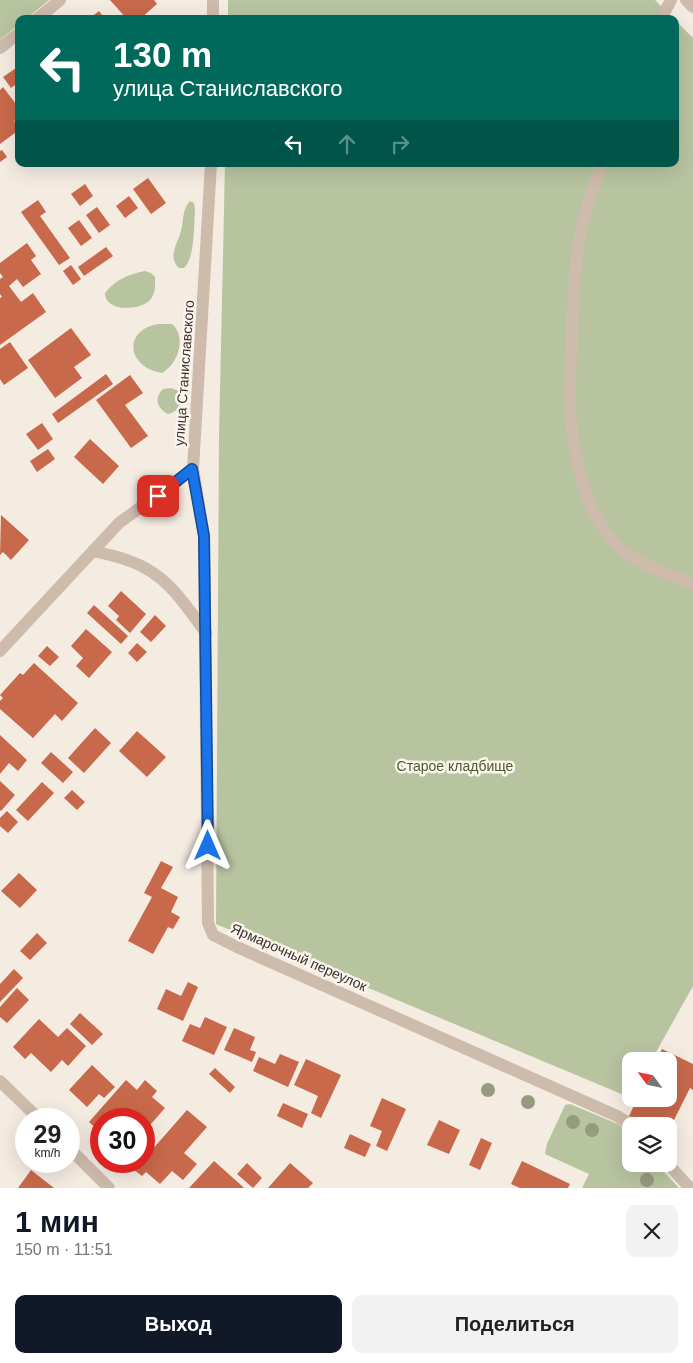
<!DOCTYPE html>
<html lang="ru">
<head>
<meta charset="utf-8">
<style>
  :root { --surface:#fff; --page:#f2f2f2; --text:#202124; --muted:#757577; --accent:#111827 }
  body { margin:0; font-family:Helvetica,sans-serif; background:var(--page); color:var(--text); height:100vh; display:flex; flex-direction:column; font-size:19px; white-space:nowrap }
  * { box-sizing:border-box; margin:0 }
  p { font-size:16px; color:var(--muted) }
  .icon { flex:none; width:28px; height:28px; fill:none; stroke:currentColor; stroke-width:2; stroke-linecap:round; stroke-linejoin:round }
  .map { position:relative; height:1188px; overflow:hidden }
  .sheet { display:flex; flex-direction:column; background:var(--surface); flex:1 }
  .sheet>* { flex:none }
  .guide { position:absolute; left:15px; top:15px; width:664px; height:152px; border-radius:10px; box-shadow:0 5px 20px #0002; background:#00695c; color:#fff; overflow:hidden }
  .needle { width:32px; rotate:303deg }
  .tools { position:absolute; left:622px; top:1052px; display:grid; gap:10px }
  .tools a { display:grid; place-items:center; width:55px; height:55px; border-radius:10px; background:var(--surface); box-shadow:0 5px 20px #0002; font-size:25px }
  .speed { position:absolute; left:15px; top:1108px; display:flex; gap:10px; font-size:25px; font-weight:700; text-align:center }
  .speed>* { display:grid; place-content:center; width:65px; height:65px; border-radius:50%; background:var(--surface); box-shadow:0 5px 20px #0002; line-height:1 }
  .speed small { font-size:12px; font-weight:400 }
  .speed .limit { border:8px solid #d22; background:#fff; color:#111 }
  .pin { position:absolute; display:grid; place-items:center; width:42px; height:42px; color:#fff; margin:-21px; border-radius:10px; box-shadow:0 2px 8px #0006 }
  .me { position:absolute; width:55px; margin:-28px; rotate:0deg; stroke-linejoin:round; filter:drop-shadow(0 0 4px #0008) }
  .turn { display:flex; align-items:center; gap:18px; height:105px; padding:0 15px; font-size:22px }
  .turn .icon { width:65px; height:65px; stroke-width:2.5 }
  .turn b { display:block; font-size:35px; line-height:42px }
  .lanes { display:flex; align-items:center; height:48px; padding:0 15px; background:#0003; justify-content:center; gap:25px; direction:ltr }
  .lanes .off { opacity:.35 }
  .round { display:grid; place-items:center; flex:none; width:52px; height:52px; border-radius:10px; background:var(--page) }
  .overview { display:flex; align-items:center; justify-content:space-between; height:85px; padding:0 15px }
  h1 { font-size:30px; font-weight:700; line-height:38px; color:var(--accent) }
  .cta { display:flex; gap:10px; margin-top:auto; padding:10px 15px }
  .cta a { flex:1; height:58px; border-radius:10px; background:var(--accent); color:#fff; font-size:20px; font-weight:700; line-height:58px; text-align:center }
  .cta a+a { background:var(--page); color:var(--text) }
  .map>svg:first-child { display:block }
  .green { fill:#b8c4a0 }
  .building { fill:#c8694b }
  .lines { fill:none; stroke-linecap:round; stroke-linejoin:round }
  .minor { stroke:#cdbbac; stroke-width:12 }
  .tree { fill:#969b7f }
  .route-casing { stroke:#114b97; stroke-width:12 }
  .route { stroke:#1a73e8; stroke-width:9 }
  .labels { text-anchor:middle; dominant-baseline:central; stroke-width:5; stroke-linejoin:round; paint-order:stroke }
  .street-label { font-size:14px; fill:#3b302b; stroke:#fbf5ee }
  .park-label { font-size:14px; fill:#4a5a2e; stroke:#fbf5ee }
</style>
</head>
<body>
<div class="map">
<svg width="693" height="1188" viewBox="0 0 693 1188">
  <rect width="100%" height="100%" fill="#f4ebe1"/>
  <!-- green -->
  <g class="green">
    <path d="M0,0h49l-23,19h-7v5l-19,16z"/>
    <path d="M228,0h427l19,19h-446z"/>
    <path d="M675,20l18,18v948l-42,75h-20v37l-415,-174 3,-487 6,-273h450z"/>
    <path d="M190,201l4,2 1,6c-1,15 0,49 -11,59h-5c-12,-11 -1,-25 2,-37 3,-11 1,-22 9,-30z"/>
    <path d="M145,271l6,2 4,4c0,7 1,17 -5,23 -10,11 -45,12 -45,-7 10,-13 24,-19 40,-22z"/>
    <path d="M158,324h14c15,13 6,40 -10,49 -36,-6 -39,-43 -4,-49z"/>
    <path d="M163,389l8,-1 8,3c5,10 0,21 -11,23 -10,-5 -15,-15 -5,-25z"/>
    <path d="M570,1104l50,21 11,10v29h26l22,24h-97l7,-14 -44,-20 2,-10 18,-39z"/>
  </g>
  <!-- building -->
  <g class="building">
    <path d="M110,0h44l3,4 -17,15h-13z"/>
    <path d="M99,11l6,8h-16z"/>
    <path d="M19,66v16l-8,6 -8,-11z"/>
    <path d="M3,87l16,21v9l-5,4 5,6v3l-19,14v-54z"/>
    <path d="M2,150l5,7 -7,5v-11z"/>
    <path d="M148,178l18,25 -15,11 -18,-25z"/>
    <path d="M85,184l8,12 -13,10 -9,-12z"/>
    <path d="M129,196l9,12 -13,10 -9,-12z"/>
    <path d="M38,200l8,12 -6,4 30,42 -11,7 -38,-53z"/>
    <path d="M97,207l13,18 -11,8 -13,-18z"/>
    <path d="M79,220l13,18 -11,8 -13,-18z"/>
    <path d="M27,243l9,13 -5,4 10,14 -18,13 -6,-8 -8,7 12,16 12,-9 13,19 -46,33v-47l2,-1 -2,-3v-15l3,-2 -3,-4v-10z"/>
    <path d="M106,247l7,9 -29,20 -6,-9z"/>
    <path d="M71,265l10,14 -8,6 -10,-14z"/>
    <path d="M71,328l20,27 -17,12 8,11 -27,20 -27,-38z"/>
    <path d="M10,342l18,26 -24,17 -4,-6v-30z"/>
    <path d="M106,374l7,10 -55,39 -6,-9z"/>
    <path d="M130,375l13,18 -18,12 23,31 -17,12 -35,-48z"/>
    <path d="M42,423l11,16 -15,11 -12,-16z"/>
    <path d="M90,439l29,27 -16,18 -29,-27z"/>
    <path d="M48,449l7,10 -18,13 -7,-11z"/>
    <path d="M1,515l28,25 -18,20 -8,-8 -3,3z"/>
    <path d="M121,591l25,23 -16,19 -14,-13 3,-4 -11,-10z"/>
    <path d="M94,605l34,31 -7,8 -34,-31z"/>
    <path d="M155,615l11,11 -15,16 -11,-10z"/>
    <path d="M86,629l26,23 -23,26 -13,-12 7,-8 -12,-12z"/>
    <path d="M137,643l10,9 -10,10 -9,-9z"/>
    <path d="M47,646l12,11 -9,9 -12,-10z"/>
    <path d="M34,663l44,40 -16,18 -7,-7 -22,24 -33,-29v-8l3,-3 -3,-3 20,-22 3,2z"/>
    <path d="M95,728l16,15 -27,30 -16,-15z"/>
    <path d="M137,731l29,26 -19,20 -28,-26z"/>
    <path d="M0,735l27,25 -9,11 -9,-8 -9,11z"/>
    <path d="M51,752l22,20 -10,11 -22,-20z"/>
    <path d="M0,781l15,14 -14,16 -1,-1z"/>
    <path d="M42,782l12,11 -26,28 -12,-11z"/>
    <path d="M72,790l13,12 -8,8 -13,-12z"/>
    <path d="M7,811l11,11 -10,11 -8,-7v-8z"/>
    <path d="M161,861l12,6 -12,21 17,9 -7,15 9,5 -7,12 -5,-2 -15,27 -25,-13 24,-44 -8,-4z"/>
    <path d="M19,873l18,17 -17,18 -19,-17z"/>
    <path d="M37,933l10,10 -17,17 -10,-9z"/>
    <path d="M14,969l9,9 -23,24v-18z"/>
    <path d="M188,982l10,5 -15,34 -26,-12 9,-20 15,7z"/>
    <path d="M17,988l12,12 -22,23 -7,-6v-10z"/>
    <path d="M80,1013l23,21 -11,11 -22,-21z"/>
    <path d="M205,1017l22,10 -13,28 -32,-14 8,-17 10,4z"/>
    <path d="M39,1019l19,18 9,-9 19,18 -18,20 -6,-6 -11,12 -20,-19 -6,6 -12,-12z"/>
    <path d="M234,1028l21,9 -5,13 6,2 -4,10 -28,-12z"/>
    <path d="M662,1049l31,15v26l-3,-2 -21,42v-4h-20l-20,-10 8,-17h32v-38h-13z"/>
    <path d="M280,1054l19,8 -11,25 -35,-16 6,-14 16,7z"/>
    <path d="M306,1059l35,16 -20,43 -10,-5 7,-17 -24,-11z"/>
    <path d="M92,1065l23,22 -11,11 -5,-4 -12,13 -18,-17z"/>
    <path d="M215,1068l20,19 -5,6 -21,-19z"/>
    <path d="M126,1080l11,10 8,-10 12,11 -5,6 13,11 -21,24v-13h-43v14l-12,-11z"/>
    <path d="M382,1098l24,11 -19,42 -11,-5 6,-15 -12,-5z"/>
    <path d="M283,1103l25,11 -6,14 -25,-12z"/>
    <path d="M187,1110l20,17 -23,26 13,11 -14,16 -11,-9 -12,13 -14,-12 -4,4 -8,-6 8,-9h2v-2z"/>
    <path d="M439,1120l21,10 -11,24 -22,-9z"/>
    <path d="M350,1134l21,10 -6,13 -21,-9z"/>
    <path d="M481,1138l11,5 -12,27 -11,-5z"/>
    <path d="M214,1161l27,24 3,3h-55z"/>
    <path d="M522,1161l48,23 -2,4h-48l-9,-4z"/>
    <path d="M247,1163l15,15 -9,10 -16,-14z"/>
    <path d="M290,1163l23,20 -5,5h-40z"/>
    <path d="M31,1170l23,18h-36z"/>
  </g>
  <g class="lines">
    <!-- minor -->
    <g class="minor">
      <path d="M213,0v19"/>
      <path d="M686,0l7,7"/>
      <path d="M37,19l23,-19"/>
      <path d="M661,19l10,-19"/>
      <path d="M0,48l19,-15"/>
      <path d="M602,164c-8,23 -18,47 -22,72 -6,34 -7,68 -8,102 -1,23 -3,46 -2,68 2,45 14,105 46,138 20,21 51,29 77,40"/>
      <path d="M193,469l11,67 4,387 5,12 24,12 380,169 17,10"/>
      <path d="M93,551c18,4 36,8 52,17 27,14 44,42 61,65"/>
      <path d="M0,651l119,-128 74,-54 18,-305"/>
      <path d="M0,1081l39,38"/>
      <path d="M69,1148l40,40"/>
      <path d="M668,1164l22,24"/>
    </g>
  </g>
  <!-- trees -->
  <g class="tree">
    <circle cx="488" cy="1090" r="7"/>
    <circle cx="528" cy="1102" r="7"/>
    <circle cx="573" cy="1122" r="7"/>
    <circle cx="592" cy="1130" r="7"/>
    <circle cx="647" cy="1180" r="7"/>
  </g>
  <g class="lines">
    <!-- route casing -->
    <g class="route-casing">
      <path id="route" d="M158,496l34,-27 12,67 4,310"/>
    </g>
    <!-- route -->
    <use href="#route" class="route"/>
  </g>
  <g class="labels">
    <!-- street labels -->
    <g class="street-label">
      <text transform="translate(184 373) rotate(-86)">улица Станиславского</text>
      <text transform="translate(299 957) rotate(24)">Ярмарочный переулок</text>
    </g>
    <!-- park labels -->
    <g class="park-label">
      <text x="455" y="766">Старое кладбище</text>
    </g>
  </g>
</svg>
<div class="tools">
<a><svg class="needle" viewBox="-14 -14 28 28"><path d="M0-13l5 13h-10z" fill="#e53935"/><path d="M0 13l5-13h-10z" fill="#757577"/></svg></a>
<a><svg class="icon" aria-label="layers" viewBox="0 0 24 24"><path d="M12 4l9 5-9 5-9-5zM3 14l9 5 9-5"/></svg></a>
</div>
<div class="speed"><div>29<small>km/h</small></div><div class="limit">30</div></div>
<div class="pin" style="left:158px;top:496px;background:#d93025"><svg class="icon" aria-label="arrive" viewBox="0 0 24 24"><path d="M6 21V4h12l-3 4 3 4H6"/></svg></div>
<svg class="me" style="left:208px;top:846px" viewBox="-20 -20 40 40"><path d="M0-17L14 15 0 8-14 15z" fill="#1a73e8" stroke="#fff" stroke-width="4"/></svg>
<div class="guide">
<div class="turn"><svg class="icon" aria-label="left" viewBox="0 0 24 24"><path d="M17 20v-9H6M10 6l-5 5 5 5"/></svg><div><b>130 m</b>улица Станиславского</div></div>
<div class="lanes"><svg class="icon" aria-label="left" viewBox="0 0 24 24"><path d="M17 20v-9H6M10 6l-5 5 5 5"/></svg><svg class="icon off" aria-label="ahead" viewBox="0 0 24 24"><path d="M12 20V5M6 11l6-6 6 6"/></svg><svg class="icon off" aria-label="right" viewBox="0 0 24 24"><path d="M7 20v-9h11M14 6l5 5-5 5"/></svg></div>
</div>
</div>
<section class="sheet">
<div class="overview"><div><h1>1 мин</h1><p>150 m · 11:51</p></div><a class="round"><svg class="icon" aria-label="close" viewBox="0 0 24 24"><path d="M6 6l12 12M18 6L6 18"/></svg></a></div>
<div class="cta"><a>Выход</a><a>Поделиться</a></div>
</section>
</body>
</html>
